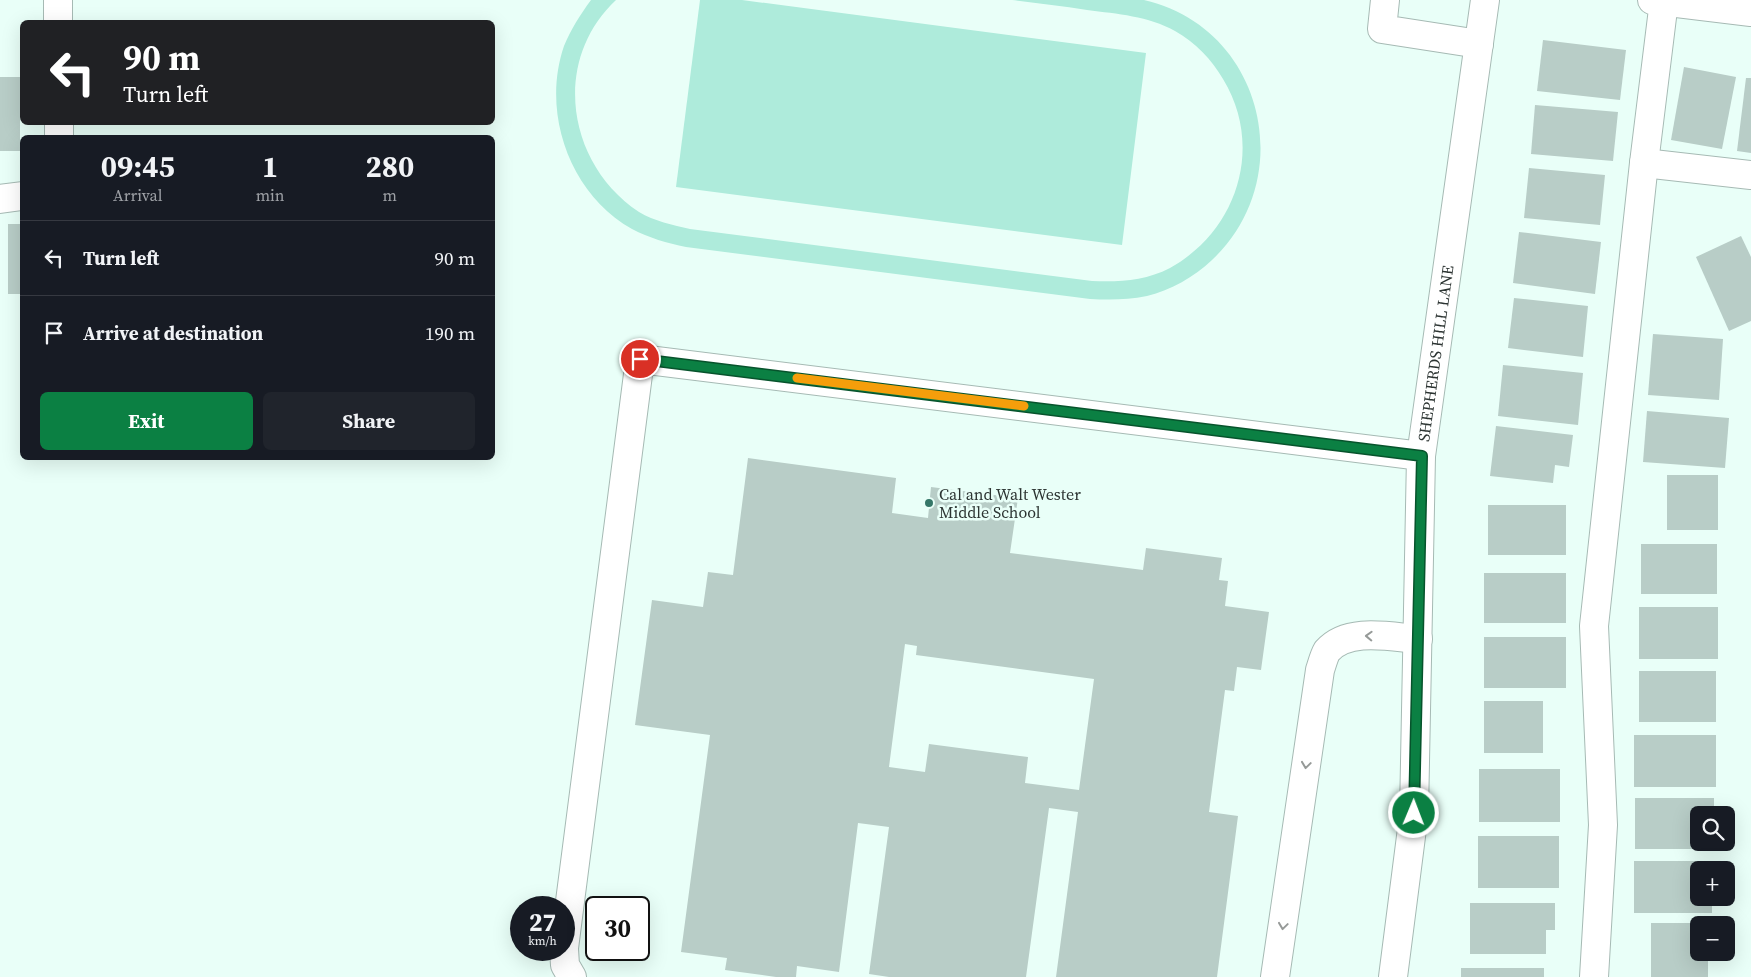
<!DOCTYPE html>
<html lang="en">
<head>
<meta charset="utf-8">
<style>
  :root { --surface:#171b24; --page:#20242c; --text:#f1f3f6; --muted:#9ea1a6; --line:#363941; --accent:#0b8043 }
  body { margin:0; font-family:"Source Serif 4",serif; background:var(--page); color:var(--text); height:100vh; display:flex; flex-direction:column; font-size:19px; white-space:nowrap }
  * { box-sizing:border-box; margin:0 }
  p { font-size:16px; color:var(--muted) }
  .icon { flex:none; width:28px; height:28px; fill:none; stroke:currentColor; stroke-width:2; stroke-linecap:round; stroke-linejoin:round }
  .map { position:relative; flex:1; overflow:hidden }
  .details { position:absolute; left:20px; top:135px; width:475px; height:325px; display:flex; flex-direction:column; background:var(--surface); border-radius:8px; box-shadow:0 5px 20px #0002 }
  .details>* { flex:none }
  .guide { position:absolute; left:20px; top:20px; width:475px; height:105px; border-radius:8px; box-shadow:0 5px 20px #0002; background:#202124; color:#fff; overflow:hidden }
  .controls { position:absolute; left:1690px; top:806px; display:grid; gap:10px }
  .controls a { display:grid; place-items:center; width:45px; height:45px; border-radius:8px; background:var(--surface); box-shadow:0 5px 20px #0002; font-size:25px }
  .speed { position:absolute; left:510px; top:896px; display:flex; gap:10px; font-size:25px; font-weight:700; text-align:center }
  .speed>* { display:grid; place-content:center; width:65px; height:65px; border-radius:50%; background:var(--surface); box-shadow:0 5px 20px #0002; line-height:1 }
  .speed small { font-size:12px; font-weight:400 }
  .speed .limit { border:2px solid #111; border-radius:8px; background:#fff; color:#111 }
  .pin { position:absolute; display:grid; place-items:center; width:42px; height:42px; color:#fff; margin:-21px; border:2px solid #fff; border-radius:50%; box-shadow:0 1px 5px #0007 }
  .me { position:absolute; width:55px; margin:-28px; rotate:1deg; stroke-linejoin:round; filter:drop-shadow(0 0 4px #0008) }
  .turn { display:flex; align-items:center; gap:18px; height:105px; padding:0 20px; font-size:22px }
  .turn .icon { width:65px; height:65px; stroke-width:2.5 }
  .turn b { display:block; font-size:35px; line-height:42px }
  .eta { display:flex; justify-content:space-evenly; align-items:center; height:85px; text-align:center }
  .eta b { font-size:30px; font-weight:700; line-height:35px }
  .button { display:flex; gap:10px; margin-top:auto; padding:10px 20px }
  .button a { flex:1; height:58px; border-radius:8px; background:var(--accent); color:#fff; font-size:20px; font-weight:700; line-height:58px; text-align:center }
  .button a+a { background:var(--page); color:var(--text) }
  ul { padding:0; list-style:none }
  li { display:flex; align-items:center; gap:15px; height:75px; padding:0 20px; border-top:1px solid var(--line) }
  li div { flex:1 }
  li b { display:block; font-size:19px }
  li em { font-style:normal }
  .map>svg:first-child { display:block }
  .green { fill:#aeebdb }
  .building { fill:#b8cdc7; fill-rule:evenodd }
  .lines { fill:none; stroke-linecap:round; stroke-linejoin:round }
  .minor-casing { stroke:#a6bab4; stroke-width:30 }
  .minor { stroke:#fff; stroke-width:28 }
  .oneway { stroke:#969a98 }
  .route-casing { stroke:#07532c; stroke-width:12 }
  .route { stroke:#0b8043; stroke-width:9 }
  .slow { stroke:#f59e0b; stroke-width:9 }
  .poi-dot { fill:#357768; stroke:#e9fff8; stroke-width:2 }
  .labels { text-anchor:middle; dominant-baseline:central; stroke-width:5; stroke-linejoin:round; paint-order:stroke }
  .street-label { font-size:16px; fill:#2c3432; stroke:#e9fff8 }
  .poi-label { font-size:16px; fill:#2c3432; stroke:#e9fff8; text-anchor:start }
</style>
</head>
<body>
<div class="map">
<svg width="1751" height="977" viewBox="0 0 1751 977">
  <rect width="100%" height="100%" fill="#e9fff8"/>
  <!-- green -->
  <g class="green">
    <path d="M591,0h25c-65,61 -49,164 23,212 15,9 34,13 51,17l402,52c27,1 53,0 78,-13 68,-38 94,-122 53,-189 -11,-19 -28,-37 -48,-48 -27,-15 -57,-17 -88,-21 -25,-4 -50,-7 -75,-10h132c119,27 156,177 68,260 -18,17 -41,30 -65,36 -20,4 -37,4 -57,3l-404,-52c-19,-4 -37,-9 -54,-18 -62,-35 -91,-116 -68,-183 7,-17 16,-31 27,-46z"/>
    <path d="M700,0h42l404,53 -24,192 -446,-58z"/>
  </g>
  <!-- building -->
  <g class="building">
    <path d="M1543,40l83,10 -6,50 -83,-9z"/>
    <path d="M1684,67l52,10 -14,72 -51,-9z"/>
    <rect x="0" y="77" width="20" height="74"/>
    <path d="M1746,78h5v75l-14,-2z"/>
    <path d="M1535,105l83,7 -5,49 -82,-7z"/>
    <path d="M1529,168l76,7 -5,50 -76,-7z"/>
    <rect x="8" y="224" width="14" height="70"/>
    <path d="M1519,232l82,10 -6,52 -82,-11z"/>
    <path d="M1741,236l10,21v64l-22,10 -33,-74z"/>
    <path d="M1514,298l74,8 -5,51 -75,-9z"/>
    <path d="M1653,334l70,5 -4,61 -71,-5z"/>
    <path d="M1503,365l80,8 -5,52 -80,-9z"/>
    <path d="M1647,411l82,7 -4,50 -82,-6z"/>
    <path d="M1496,426l77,9 -4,32 -14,-2 -2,18 -63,-7z"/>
    <path d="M748,458l148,20 -4,35 36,5 3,-31 87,11 -8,55 133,17 3,-22 76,10 -3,22 9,1 -3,25 44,6 -8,58 -24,-3 -3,24 -9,-1 -16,122 29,4 -21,161h-161l22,-165 -29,-4 -23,169h-137l-20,-3 20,-147 -31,-4 -19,149 -42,-6 -1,11h-20l-51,-7 2,-12 -46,-6 29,-217 -75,-10 17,-125 51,7 5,-35 25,3zM905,644l12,2 -1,9 178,24 -15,111 -54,-7 3,-26 -99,-13 -4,28 -36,-5z"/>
    <rect x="1667" y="475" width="51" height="55"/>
    <rect x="1488" y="505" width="78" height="50"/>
    <rect x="1641" y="544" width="76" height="50"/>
    <rect x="1484" y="573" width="82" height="50"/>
    <rect x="1639" y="607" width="79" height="52"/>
    <rect x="1484" y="637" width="82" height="51"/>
    <rect x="1639" y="671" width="77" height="51"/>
    <rect x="1484" y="701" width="59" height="52"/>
    <rect x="1634" y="735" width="82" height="52"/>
    <rect x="1479" y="769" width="81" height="53"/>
    <path d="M1635,798h79v17h-15v27h15v7h-79z"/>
    <rect x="1478" y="836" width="81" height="52"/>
    <path d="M1634,861h78v9h-13v28h13v15h-78z"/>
    <path d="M1470,903h85v27h-9v24h-76z"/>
    <path d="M1651,923h57v2h-9v27h9v25h-57z"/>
    <rect x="1461" y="968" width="83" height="9"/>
  </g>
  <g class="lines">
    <!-- minor casing -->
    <g class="minor-casing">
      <g id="minor">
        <path d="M58,0v22"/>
        <path d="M1385,0l-3,29 97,15"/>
        <path d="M1652,0l99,12"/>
        <path d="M59,122v16"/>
        <path d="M1644,163l107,12"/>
        <path d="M0,199l22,-3"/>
        <path d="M564,948l76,-589 781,97"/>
        <path d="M564,949l1,16 7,12"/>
        <path d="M1275,977l45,-307c2,-6 4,-14 7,-19 21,-24 64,-14 91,-12"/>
        <path id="s1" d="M1393,977l21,-164 7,-357 64,-456"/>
        <path d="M1594,977l9,-152 -9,-199 50,-463 20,-162"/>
      </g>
    </g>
    <!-- minor -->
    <use href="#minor" class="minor"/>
  </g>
  <!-- one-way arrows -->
  <defs><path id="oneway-chevron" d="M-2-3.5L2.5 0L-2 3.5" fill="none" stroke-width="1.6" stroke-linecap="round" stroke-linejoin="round" transform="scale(1.25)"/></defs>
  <g class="oneway">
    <use href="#oneway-chevron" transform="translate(1369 636) rotate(-178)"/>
    <use href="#oneway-chevron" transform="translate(1306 765) rotate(98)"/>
    <use href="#oneway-chevron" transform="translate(1283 926) rotate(98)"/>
  </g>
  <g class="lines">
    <!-- route casing -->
    <g class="route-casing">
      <path id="route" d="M640,359l782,97 -8,357"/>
    </g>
    <!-- route -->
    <use href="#route" class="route"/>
    <!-- slow -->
    <path class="slow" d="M797,378l227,28"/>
  </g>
  <!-- markers -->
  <circle class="poi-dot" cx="929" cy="503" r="5"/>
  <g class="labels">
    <!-- street labels -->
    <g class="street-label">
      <text stroke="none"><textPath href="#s1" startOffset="626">SHEPHERDS HILL LANE</textPath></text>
    </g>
    <!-- poi labels -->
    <g class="poi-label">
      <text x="939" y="494">Cal and Walt Wester<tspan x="939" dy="18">Middle School</tspan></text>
    </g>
  </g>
</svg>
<div class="controls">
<a><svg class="icon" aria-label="search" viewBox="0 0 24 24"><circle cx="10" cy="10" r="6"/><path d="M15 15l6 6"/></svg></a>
<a>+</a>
<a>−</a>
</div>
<div class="speed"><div>27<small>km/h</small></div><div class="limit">30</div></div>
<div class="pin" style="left:640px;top:359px;background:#d93025"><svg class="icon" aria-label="arrive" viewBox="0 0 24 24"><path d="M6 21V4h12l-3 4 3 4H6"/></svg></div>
<svg class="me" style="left:1414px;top:813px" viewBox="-20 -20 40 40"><circle r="17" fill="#0b8043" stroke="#fff" stroke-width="3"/><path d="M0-11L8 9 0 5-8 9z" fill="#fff"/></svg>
<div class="guide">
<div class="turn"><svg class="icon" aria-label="left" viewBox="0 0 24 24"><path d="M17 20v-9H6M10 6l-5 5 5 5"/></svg><div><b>90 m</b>Turn left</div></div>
</div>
<section class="details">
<div class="eta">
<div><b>09:45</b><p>Arrival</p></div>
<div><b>1</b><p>min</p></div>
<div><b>280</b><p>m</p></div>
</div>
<ul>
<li><svg class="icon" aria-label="left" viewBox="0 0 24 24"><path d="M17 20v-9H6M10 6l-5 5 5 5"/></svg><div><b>Turn left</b></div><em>90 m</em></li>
<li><svg class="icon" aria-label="arrive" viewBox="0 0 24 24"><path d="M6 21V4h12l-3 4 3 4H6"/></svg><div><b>Arrive at destination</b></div><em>190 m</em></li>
</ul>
<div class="button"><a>Exit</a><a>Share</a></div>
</section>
</div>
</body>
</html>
